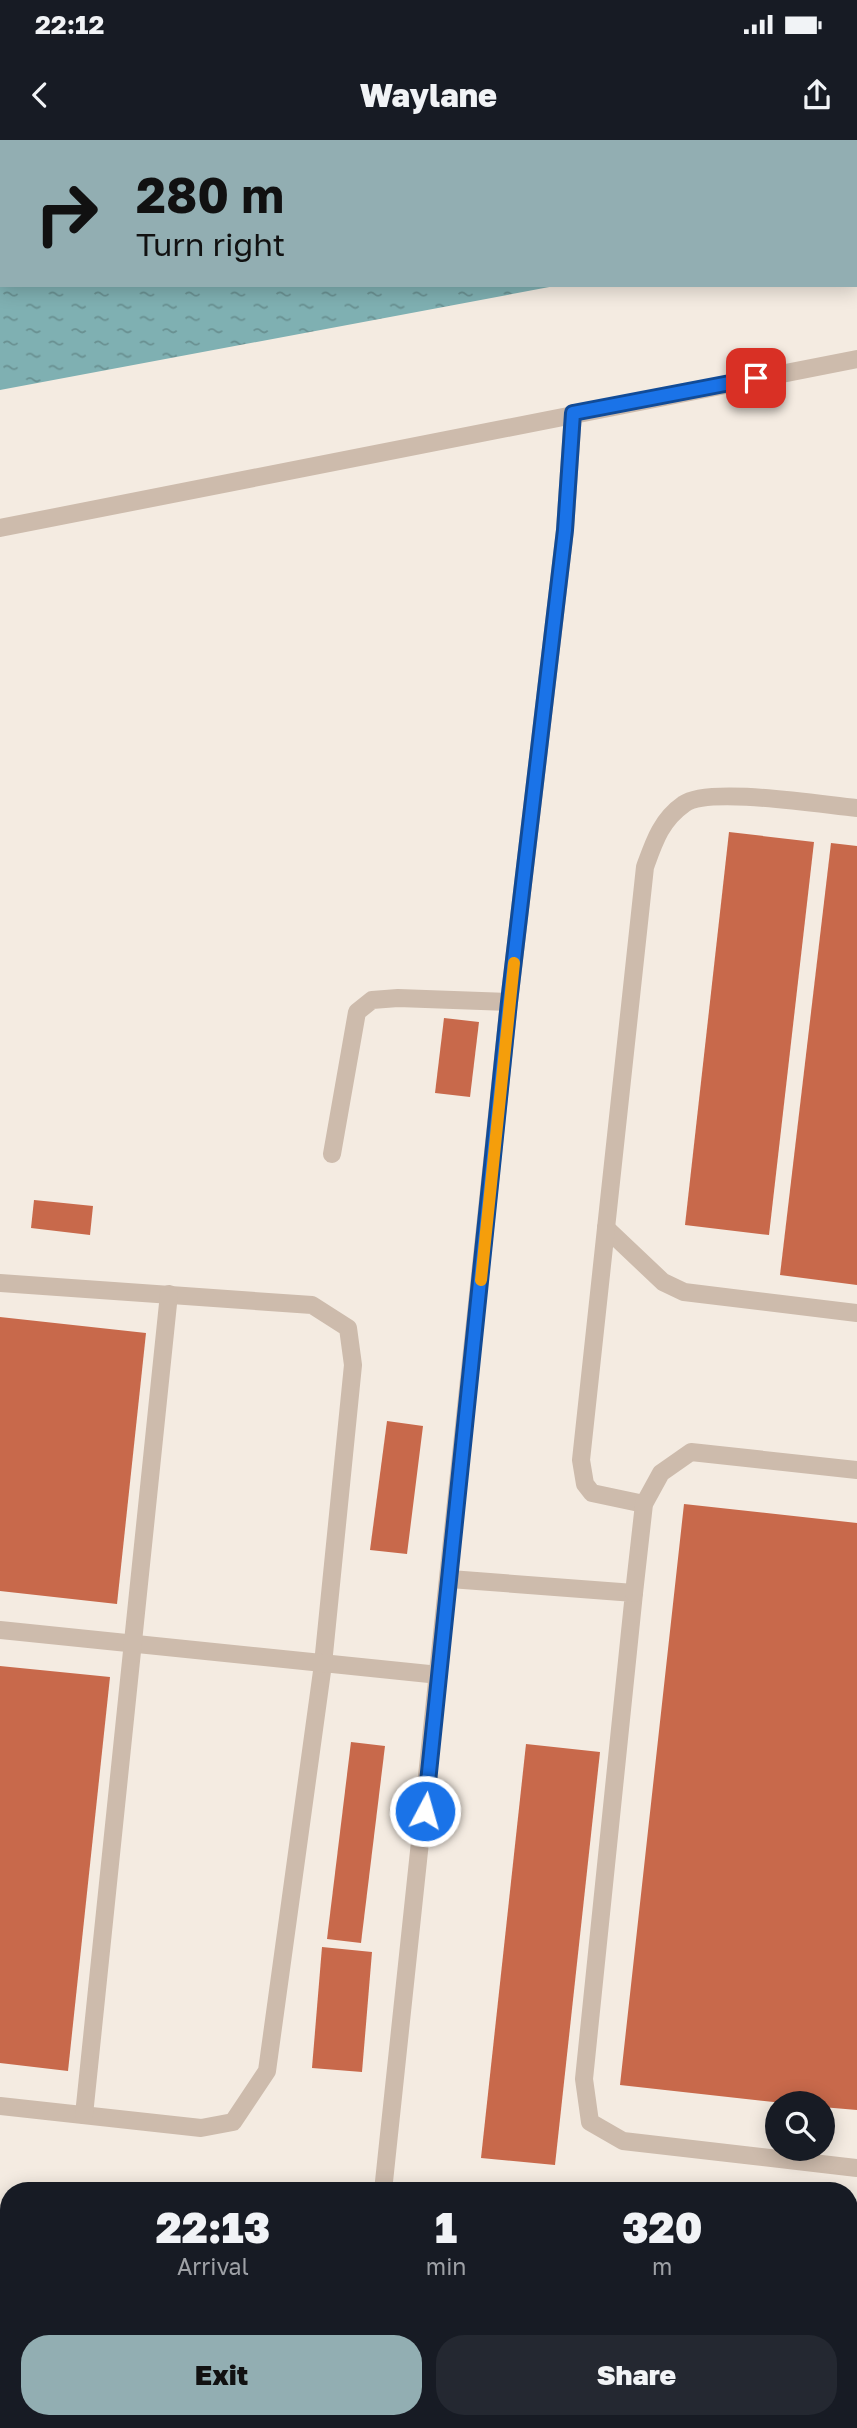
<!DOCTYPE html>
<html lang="en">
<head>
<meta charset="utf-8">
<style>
  :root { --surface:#171b24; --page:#242831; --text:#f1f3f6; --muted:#9ea1a6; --accent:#92aeb2 }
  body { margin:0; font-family:"Golos Text",sans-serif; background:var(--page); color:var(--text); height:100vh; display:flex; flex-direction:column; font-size:26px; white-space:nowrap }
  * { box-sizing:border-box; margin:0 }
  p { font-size:23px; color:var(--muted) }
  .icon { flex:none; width:38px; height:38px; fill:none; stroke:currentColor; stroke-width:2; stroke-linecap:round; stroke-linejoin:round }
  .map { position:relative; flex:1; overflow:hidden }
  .details { position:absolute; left:0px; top:2042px; width:858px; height:247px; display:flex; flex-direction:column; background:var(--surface); border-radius:28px 28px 0 0; box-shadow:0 4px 18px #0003 }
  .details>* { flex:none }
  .guide { position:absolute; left:0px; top:0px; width:858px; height:147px; box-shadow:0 4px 18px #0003; background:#92aeb2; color:#111; overflow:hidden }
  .buttons { position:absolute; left:765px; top:1951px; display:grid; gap:14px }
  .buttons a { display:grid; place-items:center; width:70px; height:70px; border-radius:50%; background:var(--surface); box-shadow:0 4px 18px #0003; font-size:35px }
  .pin { position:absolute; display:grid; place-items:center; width:60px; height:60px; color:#fff; margin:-30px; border-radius:14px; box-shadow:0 4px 10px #0006 }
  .me { position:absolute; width:77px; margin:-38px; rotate:6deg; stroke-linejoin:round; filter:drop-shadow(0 0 5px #0008) }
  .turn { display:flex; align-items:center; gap:24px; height:147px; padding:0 21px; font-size:32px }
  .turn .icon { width:91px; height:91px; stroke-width:2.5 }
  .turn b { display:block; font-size:49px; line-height:60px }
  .eta { display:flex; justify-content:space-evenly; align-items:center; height:119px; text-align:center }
  .eta b { font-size:42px; font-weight:800; line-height:49px }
  .action { display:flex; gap:14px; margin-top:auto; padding:14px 21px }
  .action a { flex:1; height:80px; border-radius:28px; background:var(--accent); color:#111; font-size:28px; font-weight:800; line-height:80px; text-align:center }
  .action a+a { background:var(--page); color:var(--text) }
  .status { display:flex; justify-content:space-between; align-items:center; height:49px; padding:0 35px; background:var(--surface); direction:ltr }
  .status svg { height:19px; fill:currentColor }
  header { display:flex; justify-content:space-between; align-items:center; height:91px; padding:0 21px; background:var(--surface); font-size:32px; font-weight:800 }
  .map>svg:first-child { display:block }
  .water { fill:url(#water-ripples) }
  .building { fill:#c8694b }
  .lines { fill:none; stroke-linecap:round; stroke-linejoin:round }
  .minor { stroke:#cdbbac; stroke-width:18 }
  .route-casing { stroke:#114b97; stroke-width:18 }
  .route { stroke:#1a73e8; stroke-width:12 }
  .slow { stroke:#f59e0b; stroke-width:12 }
</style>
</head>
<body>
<div class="status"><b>22:12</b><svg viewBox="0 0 49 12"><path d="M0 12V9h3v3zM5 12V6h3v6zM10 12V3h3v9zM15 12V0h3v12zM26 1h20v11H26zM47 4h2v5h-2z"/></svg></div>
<header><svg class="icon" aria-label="back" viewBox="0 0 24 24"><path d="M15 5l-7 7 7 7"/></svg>Waylane<svg class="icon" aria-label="share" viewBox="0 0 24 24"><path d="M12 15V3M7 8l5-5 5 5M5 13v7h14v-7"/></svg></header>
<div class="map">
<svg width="857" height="2288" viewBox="0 0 857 2288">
  <defs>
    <pattern id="water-ripples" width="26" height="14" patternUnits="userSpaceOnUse" patternTransform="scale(1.75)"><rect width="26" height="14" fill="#7fb0b2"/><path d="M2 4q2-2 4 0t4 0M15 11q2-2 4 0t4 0" fill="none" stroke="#699091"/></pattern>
  </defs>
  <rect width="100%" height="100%" fill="#f4ebe1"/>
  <!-- water -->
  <path class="water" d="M0,0h857v93l-1,-91h-854v143h558l-560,105z"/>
  <!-- building -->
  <g class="building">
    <path d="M729,692l85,10 -45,393 -84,-10z"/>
    <path d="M831,703l26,3v439l-77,-10z"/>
    <path d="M444,878l35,4 -9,75 -35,-4z"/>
    <path d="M34,1060l59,6 -3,29 -59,-7z"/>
    <path d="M0,1177l146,16 -29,271 -117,-13z"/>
    <path d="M387,1281l36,5 -16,128 -37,-4z"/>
    <path d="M684,1364l173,19v587l-35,-3v-3h-30l-172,-19z"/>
    <path d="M0,1526l110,11 -42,394 -68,-8z"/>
    <path d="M351,1602l34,4 -24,197 -34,-4z"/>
    <path d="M526,1604l74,8 -45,413 -74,-7z"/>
    <path d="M322,1807l50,5 -10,120 -50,-4z"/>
    <path d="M0,2272l9,1v7h26v8h-35z"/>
  </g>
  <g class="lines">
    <!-- minor -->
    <g class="minor">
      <path d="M0,388l857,-169"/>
      <path d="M332,1014l25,-142 15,-12 26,-2 111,4"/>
      <path d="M606,1088l57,54 21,10 173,21"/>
      <path d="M0,1143l312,22 36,23 5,37 -30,299 -56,407 -34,51 -32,6 -201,-22"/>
      <path d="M644,1364l-52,-11 -7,-9 -4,-24 64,-593c9,-25 16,-47 39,-63 24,-18 139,1 173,4"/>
      <path d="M450,1439l184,14 -50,486 6,43 33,19 234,27"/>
      <path d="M634,1453l10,-89 17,-31 30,-21 166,18"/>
      <path d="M0,1490l439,45"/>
      <path d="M84,1975l85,-821"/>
      <path d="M383,2051l126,-1189 56,-472 8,-117"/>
      <path d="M0,2099l9,1"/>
      <path d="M849,2207l8,1"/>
      <path d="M0,2221l9,1"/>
      <path d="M66,2288l1,-8"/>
      <path d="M220,2288l1,-8"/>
      <path d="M357,2288l1,-8"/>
    </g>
  </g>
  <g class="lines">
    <!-- route casing -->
    <g class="route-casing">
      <path id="route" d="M425,1671l84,-809 56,-472 8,-117 183,-35"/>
    </g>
    <!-- route -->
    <use href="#route" class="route"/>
    <!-- slow -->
    <path class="slow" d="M481,1140l33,-317"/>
  </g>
</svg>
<div class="buttons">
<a><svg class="icon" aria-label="search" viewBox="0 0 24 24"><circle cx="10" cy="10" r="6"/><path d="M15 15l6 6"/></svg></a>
</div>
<div class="pin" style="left:756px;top:238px;background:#d93025"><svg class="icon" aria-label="arrive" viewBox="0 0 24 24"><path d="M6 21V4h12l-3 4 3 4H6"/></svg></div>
<svg class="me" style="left:425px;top:1671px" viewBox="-20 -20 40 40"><circle r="17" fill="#1a73e8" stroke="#fff" stroke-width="3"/><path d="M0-11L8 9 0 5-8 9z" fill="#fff"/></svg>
<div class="guide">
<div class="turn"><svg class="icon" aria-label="right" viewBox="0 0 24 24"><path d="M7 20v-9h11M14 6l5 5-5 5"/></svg><div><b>280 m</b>Turn right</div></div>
</div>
<section class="details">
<div class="eta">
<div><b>22:13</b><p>Arrival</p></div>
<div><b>1</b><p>min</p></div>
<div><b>320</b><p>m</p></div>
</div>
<div class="action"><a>Exit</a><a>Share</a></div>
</section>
</div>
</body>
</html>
